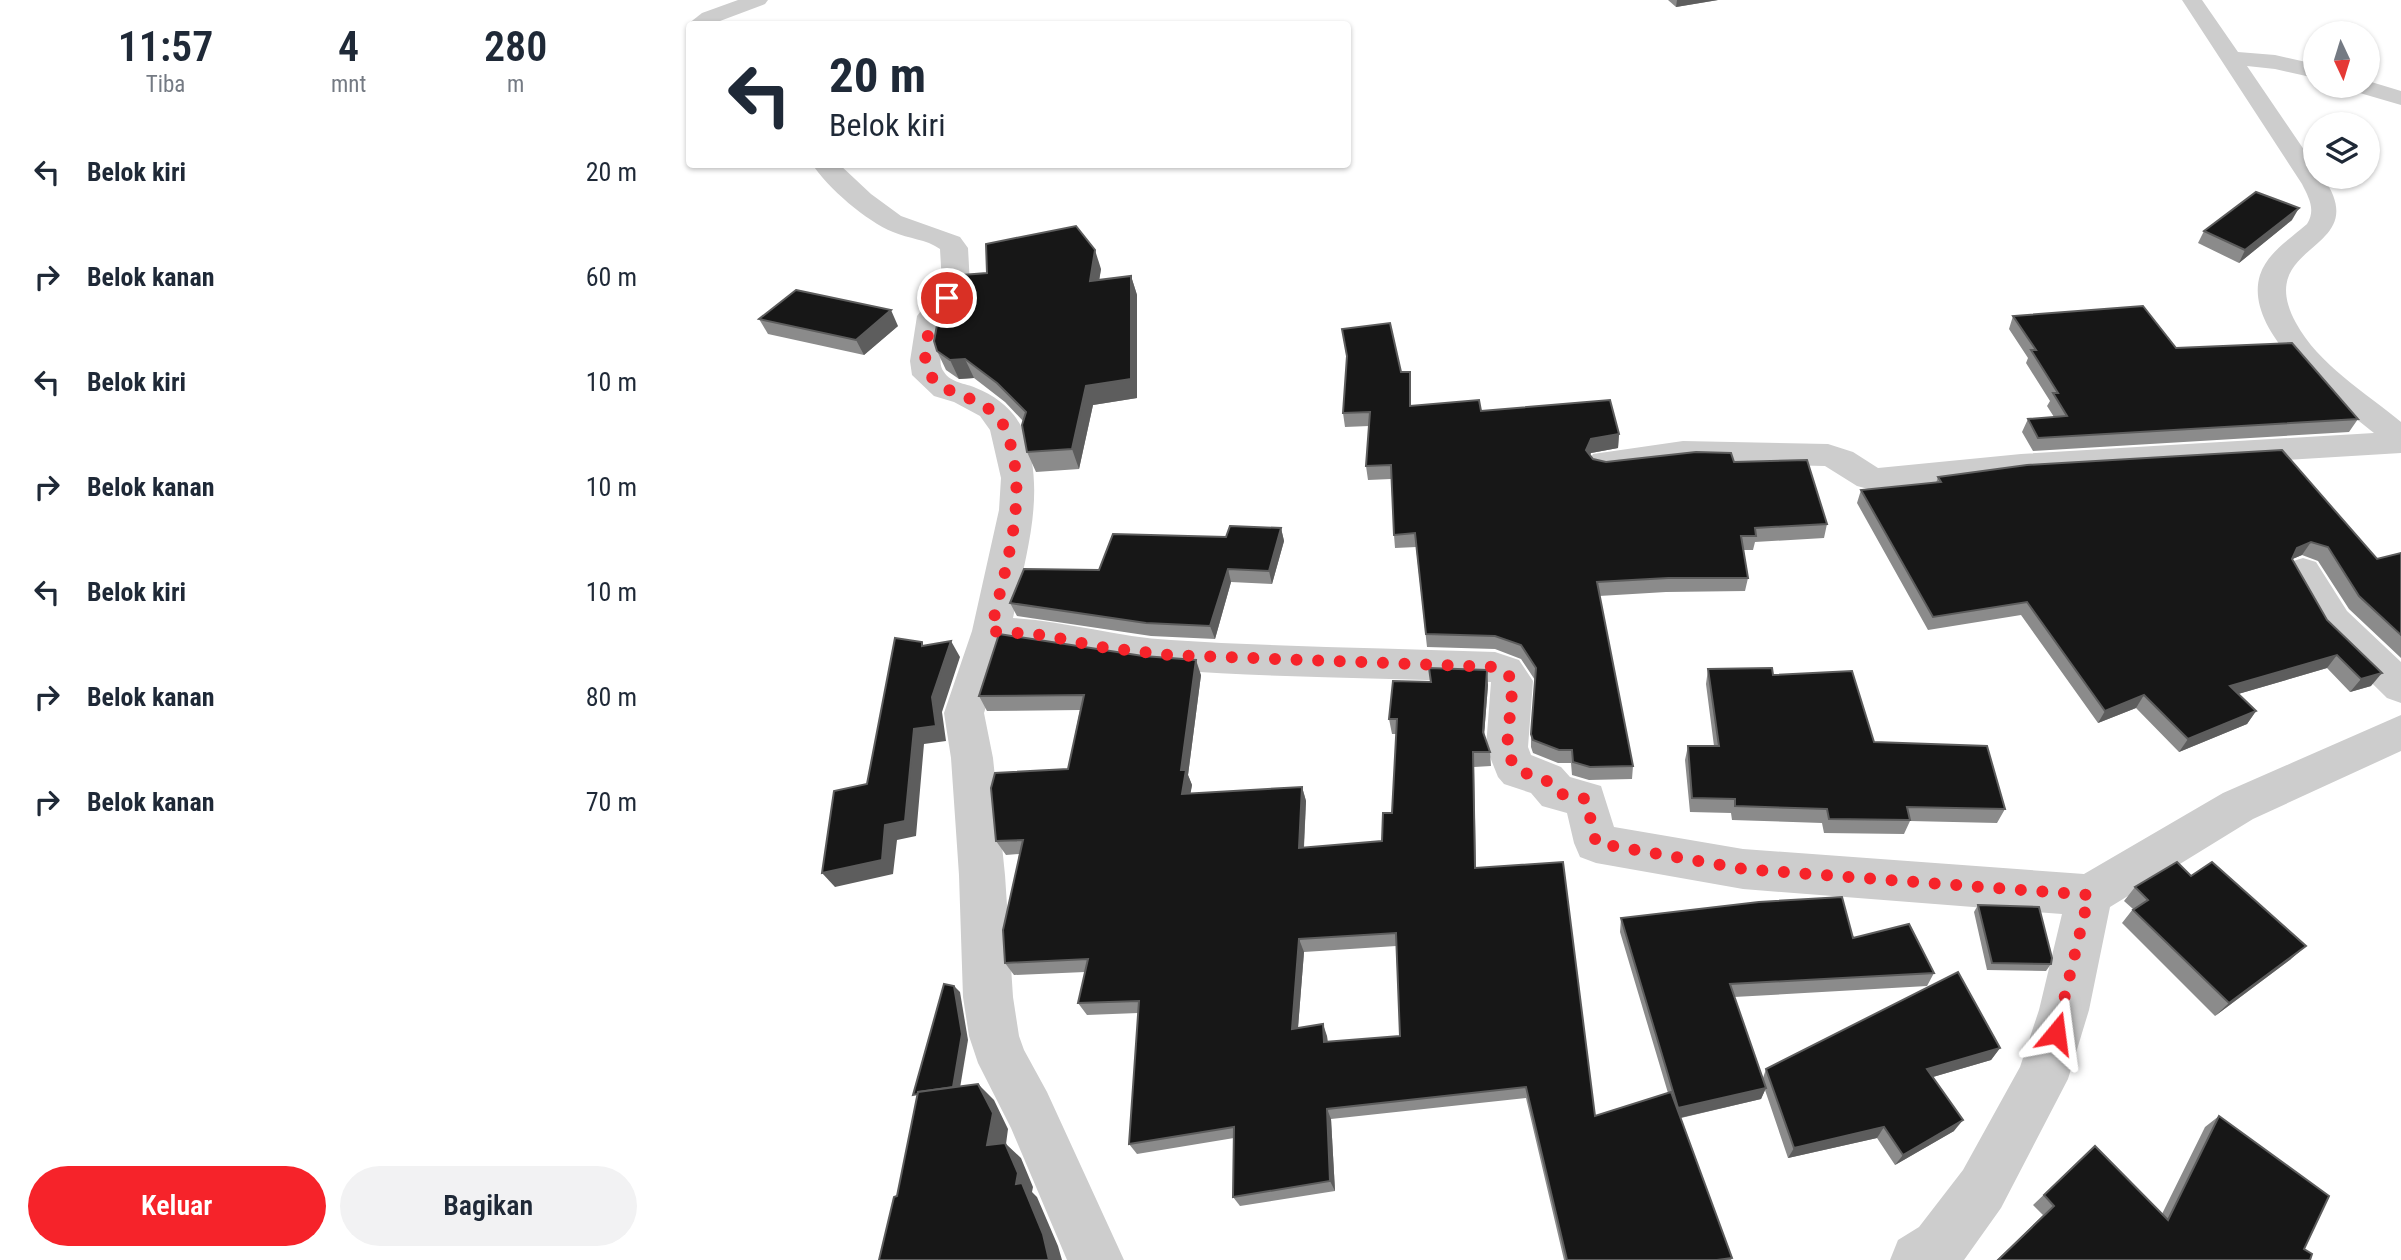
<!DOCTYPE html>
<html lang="id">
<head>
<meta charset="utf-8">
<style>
  :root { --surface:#fff; --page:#f2f2f3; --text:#1f2937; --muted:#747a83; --accent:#f6232a }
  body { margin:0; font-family:"Roboto Condensed",sans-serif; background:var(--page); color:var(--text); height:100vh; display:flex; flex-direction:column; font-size:26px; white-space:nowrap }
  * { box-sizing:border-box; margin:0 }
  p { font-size:23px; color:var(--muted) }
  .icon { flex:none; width:38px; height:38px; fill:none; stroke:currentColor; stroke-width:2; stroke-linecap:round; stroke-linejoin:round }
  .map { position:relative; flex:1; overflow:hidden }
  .drawer { display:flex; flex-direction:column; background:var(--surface); width:665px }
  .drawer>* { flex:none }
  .banner { position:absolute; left:21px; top:21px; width:665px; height:147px; border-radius:7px; box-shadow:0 2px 5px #0004; background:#fff; color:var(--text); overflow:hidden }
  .needle { width:46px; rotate:176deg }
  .tools { position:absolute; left:1638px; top:21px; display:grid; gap:14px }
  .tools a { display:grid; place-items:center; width:77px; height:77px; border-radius:50%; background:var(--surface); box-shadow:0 2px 5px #0004; font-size:35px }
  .pin { position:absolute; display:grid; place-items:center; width:60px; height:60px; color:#fff; margin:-30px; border:4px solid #fff; border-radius:50%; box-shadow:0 2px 7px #0007 }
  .me { position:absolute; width:77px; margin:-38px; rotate:16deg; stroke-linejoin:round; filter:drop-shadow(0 0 5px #0008) }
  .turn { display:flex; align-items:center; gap:24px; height:147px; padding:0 28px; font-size:32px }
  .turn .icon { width:91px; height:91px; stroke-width:2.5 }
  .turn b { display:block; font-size:49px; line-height:60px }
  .eta { display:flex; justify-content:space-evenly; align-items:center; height:119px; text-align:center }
  .eta b { font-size:42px; font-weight:600; line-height:49px }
  .button { display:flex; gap:14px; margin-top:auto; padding:14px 28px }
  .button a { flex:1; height:80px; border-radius:42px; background:var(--accent); color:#fff; font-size:28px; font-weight:600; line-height:80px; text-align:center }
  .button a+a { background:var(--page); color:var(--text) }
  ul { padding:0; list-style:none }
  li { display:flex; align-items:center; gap:21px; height:105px; padding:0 28px }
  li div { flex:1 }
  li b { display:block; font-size:26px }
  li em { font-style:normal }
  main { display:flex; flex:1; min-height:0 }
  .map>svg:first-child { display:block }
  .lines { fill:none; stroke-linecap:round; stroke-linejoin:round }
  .street { fill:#cdcdcd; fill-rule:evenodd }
  .wall { fill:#8b8b8b; fill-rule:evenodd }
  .shaded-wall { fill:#5d5d5d }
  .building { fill:#171717; stroke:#5d5d5d; stroke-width:2; fill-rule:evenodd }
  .route { stroke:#f6232a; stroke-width:12; stroke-dasharray:0 21.6 }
</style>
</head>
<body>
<main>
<section class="drawer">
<div class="eta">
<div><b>11:57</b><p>Tiba</p></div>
<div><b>4</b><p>mnt</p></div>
<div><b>280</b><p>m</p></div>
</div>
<ul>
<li><svg class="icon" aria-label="left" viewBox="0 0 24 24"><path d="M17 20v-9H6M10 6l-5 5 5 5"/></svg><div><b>Belok kiri</b></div><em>20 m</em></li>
<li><svg class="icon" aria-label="right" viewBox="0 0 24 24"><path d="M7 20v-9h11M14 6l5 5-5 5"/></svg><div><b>Belok kanan</b></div><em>60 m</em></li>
<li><svg class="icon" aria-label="left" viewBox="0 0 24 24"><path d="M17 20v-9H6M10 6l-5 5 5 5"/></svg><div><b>Belok kiri</b></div><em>10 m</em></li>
<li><svg class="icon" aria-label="right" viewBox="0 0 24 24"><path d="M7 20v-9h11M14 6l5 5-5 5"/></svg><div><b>Belok kanan</b></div><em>10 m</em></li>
<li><svg class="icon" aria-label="left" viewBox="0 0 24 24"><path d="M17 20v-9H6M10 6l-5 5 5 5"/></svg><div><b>Belok kiri</b></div><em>10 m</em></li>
<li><svg class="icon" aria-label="right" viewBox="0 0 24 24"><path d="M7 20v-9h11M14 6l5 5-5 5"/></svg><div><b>Belok kanan</b></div><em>80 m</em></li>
<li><svg class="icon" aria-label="right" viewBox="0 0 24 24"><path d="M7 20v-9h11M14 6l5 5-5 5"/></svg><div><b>Belok kanan</b></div><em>70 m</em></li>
</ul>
<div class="button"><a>Keluar</a><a>Bagikan</a></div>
</section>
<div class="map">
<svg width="1736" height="1260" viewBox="0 0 1736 1260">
  <rect width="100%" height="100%" fill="#fff"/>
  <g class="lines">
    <!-- street -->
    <g class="street">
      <path d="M73,0h30l-3,4 -53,20h-24l14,-11z"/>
      <path d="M1517,0h20l36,52 37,3 40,9v14l-40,-9 -28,-3 68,100v11h8c53,77 -72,63 -27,146 22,41 70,70 105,99v31l-380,23 -145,15 -19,-5 -32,-20 -142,-3 -78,10 -12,-3 -5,-8 5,-8 90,-13 145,3 25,8 25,16 143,-14 353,-21c-39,-32 -132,-100 -114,-158 7,-22 30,-36 47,-51 9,-14 2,-26 -5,-40z"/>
      <path d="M1703,81l33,10v14l-48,-14 -3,-5h18z"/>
      <path d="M147,164h27l32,30 30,22 59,21 8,11 2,37c-19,27 -23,27 -27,61 -2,8 -5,19 1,26 7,11 21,11 32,16 20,8 38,22 47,42 25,61 2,126 -10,188 53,3 104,19 158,22 107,7 216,8 324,12l24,8 14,21 -5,66 3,8 30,12 9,10 31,9 13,41 129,22 341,25 139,-81 178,-78v36l-148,68 -143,88 -21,103 -21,69 -67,129 -37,52h-74l8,-20 21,-13 44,-57 57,-103 19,-57 23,-96 -319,-25 -147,-26 -16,-6 -6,-14 -7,-30 -25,-7 -11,-13 -27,-9 -6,-7 -12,-30 5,-65c-107,-4 -215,-4 -321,-12 -56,-4 -109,-20 -165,-24l-21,67 9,45 12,117 8,122 6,39 5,14 23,42 77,168h-57l-56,-132 -33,-65 -9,-27 -6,-39 -4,-122 -8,-117 -7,-45 28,-82 27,-121 2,-32 -11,-48 -10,-14 -26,-14 -20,-6 -22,-21 -2,-14 7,-45 25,-32 -2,-35c-14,-10 -31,-10 -47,-17 -27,-11 -65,-44 -81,-68z"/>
      <path d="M1638,558l13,4 31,49 54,51v41l-14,-5 -68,-67 -34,-60 5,-9z"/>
    </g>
  </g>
  <!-- wall -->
  <g class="wall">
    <path d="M1003,0h50l-42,7z"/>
    <path d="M1627,220l-53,43 -41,-20 6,-12z"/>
    <path d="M436,269l-2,11 32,-4 6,19v103l-44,7 -14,64 -43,3 -9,-20 -4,-31 -18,-19 -31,-24 -15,1 -13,-9 -9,-19 14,-43z"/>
    <path d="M1348,316l163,32 182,71 -9,13 -316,19 -11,-19 6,-13 26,-2 -7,-11 3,-5 -24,-38 2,-5 -19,-29z"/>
    <path d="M94,319l139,7 -34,29 -96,-21z"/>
    <path d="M677,329l59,43h9l1,34 70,5 138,23 -1,14 -27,5 -1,1 3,5 13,3h128l93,62 -3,14 -69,4 -2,8h-10l5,28 -3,13 -79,1 -67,4 34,170 -1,13 -43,1 -17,-5 -1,-12h-13l-25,-10 -2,-6v-13l4,-54 -14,-21 -26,-10 -68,-2 -11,-100 -21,1 -1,-13 -3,-56 -23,1 -2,-14 3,-40 -24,1 -2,-14 4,-54z"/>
    <path d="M1362,465l350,94 24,-6v105l-52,-49 -31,-48 -16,-6 -10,4 35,61 44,66 -21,6 -23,-24 -89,26 18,17 -9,13 -68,28 -43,-44 -38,15 -77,-108 -93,15 -71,-127 4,-13 75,-7 2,-6z"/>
    <path d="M616,528l3,13 -12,43 -41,-2 -16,57 -64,-3 -134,-20 -7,-13 89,-33 127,-33z"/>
    <path d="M1043,669l65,6 101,67 131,67 -8,14 -87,-2 -6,13 -80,-1 -2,-10 -90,-3 -1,-7 -41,-1 -5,-52 3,-14h26l-8,-62z"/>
    <path d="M536,675l-13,100 4,10 -2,9 112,-7 4,14 -2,47 78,-7 10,-28 5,-79h-5l-3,-15 99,-34 -4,51 6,16 1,14 -17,1 2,101 119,248 73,-23 -48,-161 1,-14 232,20 81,35 -7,13 -193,11 29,81 3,-9 234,-21 -9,12 -58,17 21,54 -59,34 -18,-27 -89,20 -23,-68 -4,9 -80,19 51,140 -1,2h-167l-38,-162 -195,21 4,72 -95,15 -7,-9 1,-59 -97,16 -8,-10 9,-131 -51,2 -9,-12 7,-31 -71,3 -9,-12 14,-109 -13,1 -10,-14 72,-72 12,-59 -93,1 -8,-15zM731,946l4,90 -72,6 -1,-6 -29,-8 6,-76z"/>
    <path d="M1526,876l100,83 -76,57 -93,-93 11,-14 -9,-8 11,-14z"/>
    <path d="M1313,905l73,59 -5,7 -59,-1 -13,-58z"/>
    <path d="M1554,1116l91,144h-313l46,-45 -10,-10 62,-59 67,68 43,-87z"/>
  </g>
  <!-- shaded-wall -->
  <g class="shaded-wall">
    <path d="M1012,0h41l-42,7z"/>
    <path d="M1634,208l-7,12 -53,43 6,-13z"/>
    <path d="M430,250l6,19 -5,31 -6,-19z"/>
    <path d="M466,276l6,19v103l-44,7 -14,64 -7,-20 14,-63z"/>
    <path d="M226,310l7,16 -34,29 -8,-15z"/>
    <path d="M300,359l9,19 -15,1 -9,-19z"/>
    <path d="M745,372l1,13v35l-1,-14z"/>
    <path d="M954,434l-1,14 -27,5 -5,10v-13l5,-11z"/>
    <path d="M616,528l3,13 -12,43 -3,-13z"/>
    <path d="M1646,542l-9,13 -14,6 9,-13z"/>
    <path d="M563,569l3,13 -16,57 -5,-13z"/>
    <path d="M286,641l9,16 -18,55 4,29 -22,3 -8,92 -19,4 -4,34 -58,13 -13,-14 92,-144 18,-32z"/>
    <path d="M1672,655l-10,13 -106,31 9,-13z"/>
    <path d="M531,660l5,15 -13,100 4,10 -4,23 -6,-14 -1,-24z"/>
    <path d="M822,670l1,15 -5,62v-15z"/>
    <path d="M1717,673l-11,13 -21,6 11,-13z"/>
    <path d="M1479,695l-8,13 -38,15 7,-12z"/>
    <path d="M1591,711l-9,13 -68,28 9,-13z"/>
    <path d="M637,787l4,14 -3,61 -4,-14z"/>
    <path d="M634,939l5,13 -7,88 -5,-11z"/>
    <path d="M1641,946l-15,13 -76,57 14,-13z"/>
    <path d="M289,986l6,6 8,48 -9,54 -6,-6z"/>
    <path d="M658,1024l4,12 1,18 -4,-12z"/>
    <path d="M1335,1048l-9,12 -72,21 8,-12z"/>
    <path d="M313,1084l16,16 14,29 -2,15 15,14 12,29 -1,5 5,5 21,49 4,14h-13l-62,-115z"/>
    <path d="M1101,1088l-5,11 -86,20 3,-11z"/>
    <path d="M662,1109l4,10 4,72 -5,-10z"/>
    <path d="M1298,1120l-9,11 -59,34 8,-10z"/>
    <path d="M1219,1127l-7,11 -89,20 6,-10z"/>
  </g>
  <!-- building -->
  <g class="building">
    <path d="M1591,192l43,16 -54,42 -41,-19z"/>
    <path d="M411,226l19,24 -5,31 41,-5v103l-45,7 -14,63 -45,3 -5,-27 4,-13 -29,-29 -32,-24 -15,1 -13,-9 -3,-10 6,-32 11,-1 11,-33 25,-2 -1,-29z"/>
    <path d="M131,290l95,20 -35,30 -97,-21z"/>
    <path d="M1478,306l33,42 116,-5 66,76 -320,19 -10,-19 39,-3 -14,-23h5l-27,-43h5l-23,-34z"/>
    <path d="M725,323l11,49h9v34l69,-6 2,11 129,-11 9,34 -28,5 -5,11 7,9 13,3 90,-10 35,1 3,9 73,-2 20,64 -72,4 1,8h-15l7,42h-80l-71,4 36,184 -43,1 -17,-5 -1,-12h-13l-26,-10 -2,-6 5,-66 -15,-23 -26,-9 -69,-2 -11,-101 -21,2 -3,-70 -25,1 4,-54 -27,1 4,-57 -5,-27z"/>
    <path d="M1617,450l95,109 24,-6v82l-42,-39 -31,-49 -17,-5 -14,6 -5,11 35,61 55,53 -21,6 -24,-24 -107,31 26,25 -68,28 -44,-44 -39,16 -78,-109 -94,15 -72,-127 80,-8 -3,-5 89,-12z"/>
    <path d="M565,526l51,2 -12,43 -41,-2 -18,57 -64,-3 -136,-20 14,-34 75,1 14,-36 113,3z"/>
    <path d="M334,634l144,22 53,4 -15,110h5l-4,24 120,-7 -3,61 83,-7 1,-28h9l5,-94h-8l4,-38 38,1 -2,-14 58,2 -4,62 7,20h-17l2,116 88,-6 32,254 76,-24 61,166 -15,2h-150l-41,-173 -199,22 3,72 -97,16 1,-70 -105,17 10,-143 -61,2 10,-44 -83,4 -2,-33 20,-90 -27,1 -5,-53 4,-15 73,-4 16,-74 -105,1zM731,933l4,103 -76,6 -1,-18 -31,5 7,-90z"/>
    <path d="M230,638l27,4v4l29,-5 -19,56 4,29 -22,3 -9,92 -20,4 -3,35 -60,13 12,-82 33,-7z"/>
    <path d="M1107,668l1,7 79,-4 22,71 113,4 18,63 -98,-2 3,13 -81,-1 -2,-10 -92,-3v-7l-43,-1 -4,-52h31l-11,-77z"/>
    <path d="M1512,862l14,14 21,-14 94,84 -77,57 -96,-93 15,-10 -13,-13z"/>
    <path d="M1177,897l11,41 56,-14 25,49 -204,11 36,104 -88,20 -57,-190 138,-16z"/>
    <path d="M1313,905l61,2 13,51 -1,6 -59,-1z"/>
    <path d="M1293,972l42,76 -73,21 36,51 -60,35 -19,-28 -90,21 -28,-79z"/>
    <path d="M279,984l10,2 8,48 -9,53 -35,5v2l-5,1z"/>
    <path d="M313,1084l15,29 -6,32 18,-2 13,30 -2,11 6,-1 21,51 6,26h-170l15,-63 3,-1 21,-104z"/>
    <path d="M1554,1116l110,80 -25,53 8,5 -2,6h-312l56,-54 -10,-11 51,-49 73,74z"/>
  </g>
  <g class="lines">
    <!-- route -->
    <path class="route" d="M282,298c-13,15 -18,28 -21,48 -9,59 62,38 80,85 25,64 -1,135 -15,200l53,4 57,12 68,8 326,12 10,4 8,10 -6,66 6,18 6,6 27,9 11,13 29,6 10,44 147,26 346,26 -33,138"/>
  </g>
</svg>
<div class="tools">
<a><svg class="needle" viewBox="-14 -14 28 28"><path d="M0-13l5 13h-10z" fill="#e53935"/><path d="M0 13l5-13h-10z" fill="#747a83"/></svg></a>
<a><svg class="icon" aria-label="layers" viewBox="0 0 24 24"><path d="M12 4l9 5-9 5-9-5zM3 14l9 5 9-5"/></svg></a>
</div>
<div class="pin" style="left:282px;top:298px;background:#d93025"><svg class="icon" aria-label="arrive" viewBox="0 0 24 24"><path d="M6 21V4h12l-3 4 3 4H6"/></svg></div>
<svg class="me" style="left:1391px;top:1033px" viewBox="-20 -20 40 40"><path d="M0-17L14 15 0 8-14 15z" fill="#f6232a" stroke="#fff" stroke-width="4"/></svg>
<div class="banner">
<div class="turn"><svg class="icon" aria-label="left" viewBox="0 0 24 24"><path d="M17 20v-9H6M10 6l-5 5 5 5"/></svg><div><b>20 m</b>Belok kiri</div></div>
</div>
</div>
</main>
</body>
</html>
